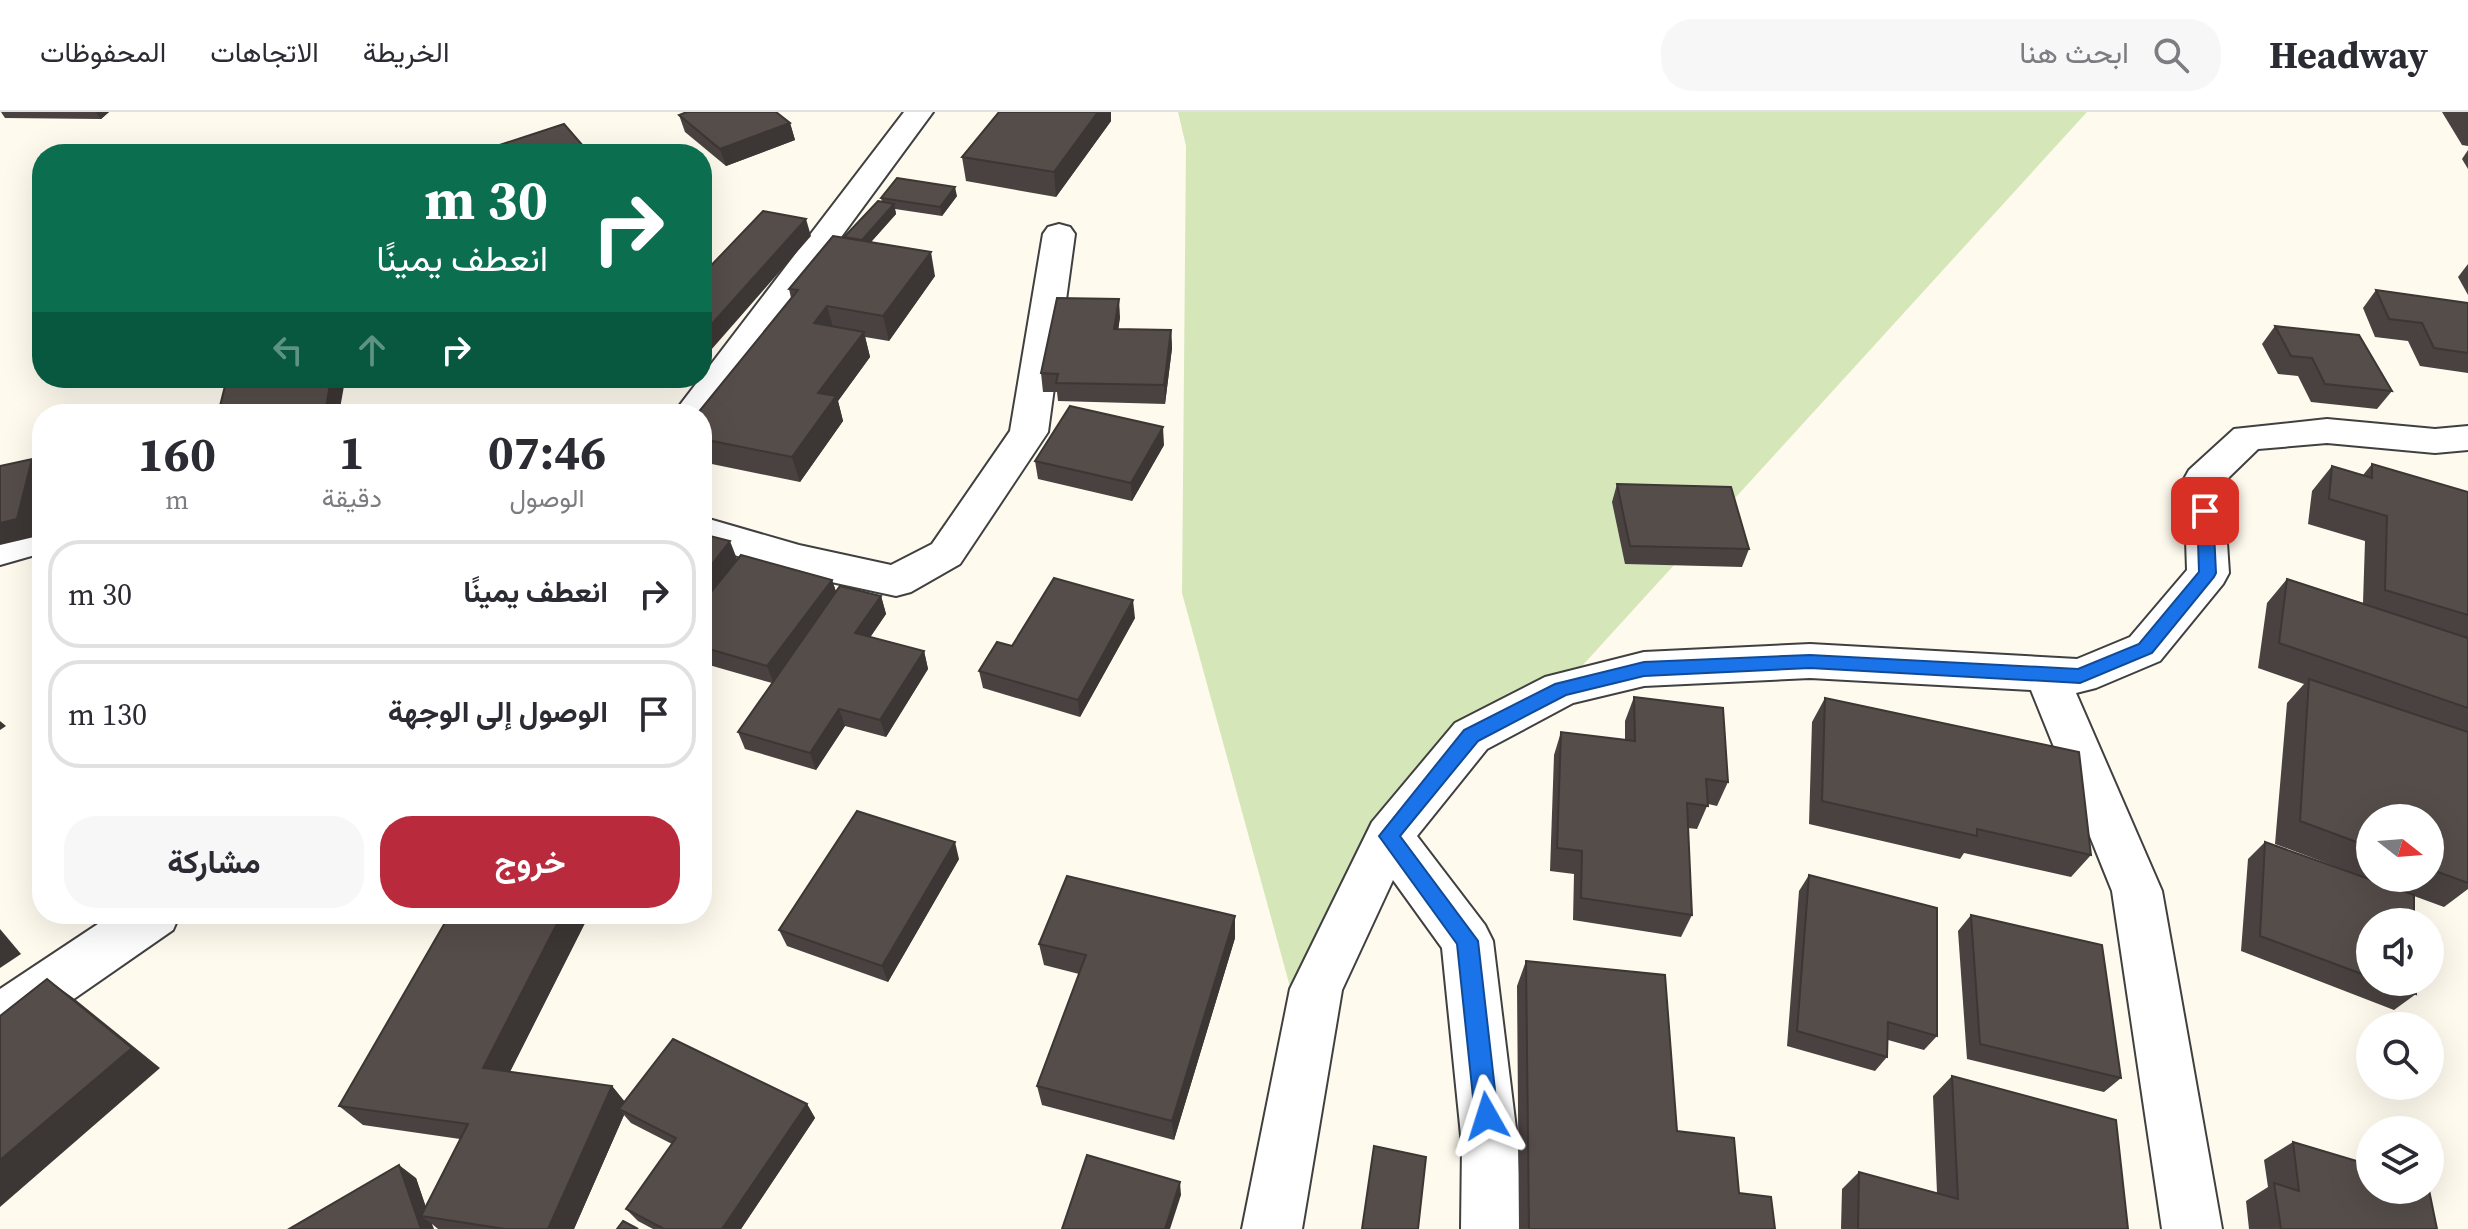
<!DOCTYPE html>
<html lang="ar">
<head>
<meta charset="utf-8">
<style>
  :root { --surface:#fff; --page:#f7f7f7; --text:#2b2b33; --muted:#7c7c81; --line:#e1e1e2; --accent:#b82a3c }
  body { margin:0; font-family:"Source Serif 4",Vazirmatn,serif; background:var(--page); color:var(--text); direction:rtl; height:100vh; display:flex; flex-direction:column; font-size:30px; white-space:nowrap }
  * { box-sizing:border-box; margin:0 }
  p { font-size:26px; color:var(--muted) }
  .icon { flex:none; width:44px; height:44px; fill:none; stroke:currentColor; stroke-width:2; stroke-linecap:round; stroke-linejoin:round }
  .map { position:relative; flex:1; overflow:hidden; direction:ltr }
  .details { position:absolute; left:32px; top:292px; width:680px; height:520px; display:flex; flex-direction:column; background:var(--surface); border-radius:32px; box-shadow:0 8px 32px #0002; direction:rtl }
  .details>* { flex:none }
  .top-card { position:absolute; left:32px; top:32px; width:680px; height:244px; border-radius:32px; box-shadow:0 8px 32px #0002; direction:rtl; background:#0b6e4f; color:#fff; overflow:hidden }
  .needle { width:52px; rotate:107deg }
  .buttons { position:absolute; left:2356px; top:692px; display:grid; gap:16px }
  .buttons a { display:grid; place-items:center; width:88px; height:88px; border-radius:50%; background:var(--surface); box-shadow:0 8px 32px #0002; font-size:40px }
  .pin { position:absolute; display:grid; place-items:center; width:68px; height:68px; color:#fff; margin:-34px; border-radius:16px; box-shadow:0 4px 12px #0006 }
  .me { position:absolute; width:88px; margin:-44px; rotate:354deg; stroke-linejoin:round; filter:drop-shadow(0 0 6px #0008) }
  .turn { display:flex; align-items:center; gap:28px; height:168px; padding:0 32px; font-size:36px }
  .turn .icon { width:104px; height:104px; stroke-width:2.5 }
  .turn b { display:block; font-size:56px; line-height:68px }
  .lanes { display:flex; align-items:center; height:76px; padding:0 32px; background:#0003; justify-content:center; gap:40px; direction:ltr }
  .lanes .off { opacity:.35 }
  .eta { display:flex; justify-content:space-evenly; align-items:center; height:136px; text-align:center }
  .eta b { font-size:48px; font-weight:700; line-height:56px }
  .action { display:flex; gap:16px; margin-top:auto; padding:16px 32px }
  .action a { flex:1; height:92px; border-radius:32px; background:var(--accent); color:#fff; font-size:32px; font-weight:700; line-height:92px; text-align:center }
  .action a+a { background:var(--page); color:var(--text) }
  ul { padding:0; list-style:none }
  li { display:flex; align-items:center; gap:24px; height:108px; margin:0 16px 12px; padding:0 16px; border:4px solid var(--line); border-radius:32px }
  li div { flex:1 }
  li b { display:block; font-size:30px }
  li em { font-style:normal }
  header { display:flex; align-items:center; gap:48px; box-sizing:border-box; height:112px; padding:0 40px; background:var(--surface); border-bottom:2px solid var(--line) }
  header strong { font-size:38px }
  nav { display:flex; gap:44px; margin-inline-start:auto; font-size:28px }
  .search { width:560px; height:72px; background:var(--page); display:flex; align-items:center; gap:20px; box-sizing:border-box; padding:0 28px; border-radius:32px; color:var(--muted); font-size:30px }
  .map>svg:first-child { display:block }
  .green { fill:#d5e7b9 }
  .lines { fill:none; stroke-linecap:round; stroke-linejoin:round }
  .minor-casing { stroke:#404040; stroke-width:4 }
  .minor { fill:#fff; fill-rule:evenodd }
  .wall { fill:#494240; fill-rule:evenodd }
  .shaded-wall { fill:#3c3634 }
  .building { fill:#554d4a; stroke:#3c3634; stroke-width:2 }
  .route { fill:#1a73e8; stroke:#114b97; stroke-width:2 }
</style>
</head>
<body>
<header>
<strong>Headway</strong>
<div class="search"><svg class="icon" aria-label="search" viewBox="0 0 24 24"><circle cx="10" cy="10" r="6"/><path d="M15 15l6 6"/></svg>ابحث هنا</div>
<nav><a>الخريطة</a><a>الاتجاهات</a><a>المحفوظات</a></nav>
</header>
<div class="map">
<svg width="2468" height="1117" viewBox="0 0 2468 1117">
  <rect width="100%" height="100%" fill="#fefaee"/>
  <!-- green -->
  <path class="green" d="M1178,0h909l-526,577 -90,47 -82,100 -83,209 -124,-452 4,-447z"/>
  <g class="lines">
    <!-- minor casing -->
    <g class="minor-casing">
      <g id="minor">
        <path d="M904,0h29l-228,310 -3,1v-9h-29z"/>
        <path d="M1059,112l11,3 5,7 -27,198 -88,132 -49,28 -15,4 -97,-21 -97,-30v-28l97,28 92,20 41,-21 78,-113 33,-197 5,-7z"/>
        <path d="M2327,307l108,10 33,-3v24l-33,3 -108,-10 -69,6 -35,34 6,90 -6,11 -63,77 -64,27 -20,5 86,198 60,338h-60l-50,-338 -81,-201 -221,-12 -166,8 -71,17 -86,46 -70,87 68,89 8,16 25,204 3,84h-60l1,-84 -20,-197 -49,-68 -51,110 -40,239h-60l48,-240 82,-167 83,-99 90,-46 99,-25 166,-8 267,15 53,-22 57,-67 -3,-91 5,-9 45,-41z"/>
        <path d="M42,412v29l-42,12v-29z"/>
        <path d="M113,802h67l-7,16 -154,107 -19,7v-55z"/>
      </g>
    </g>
    <!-- minor -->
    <use href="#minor" class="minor"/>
  </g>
  <!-- wall -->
  <g class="wall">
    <path d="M1,0h108l-8,7 -96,-1z"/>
    <path d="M999,0h112v9l-55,76 -90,-16 -4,-24z"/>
    <path d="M2442,0h26v34l-6,-1z"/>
    <path d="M679,3l111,8 5,17 -69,26 -41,-34z"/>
    <path d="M2468,38v19l-6,-10z"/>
    <path d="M957,84l-15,20 -47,-7 1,5 -25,28 64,34 -46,65 -24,-4 5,20 -32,44 5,20 -43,61 -98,-20v-48l89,-116 -2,-9 93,-87 -1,-4z"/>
    <path d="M2468,152v31l-10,-18z"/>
    <path d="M2376,178l92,13v70l-48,-7 -12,-25 -33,-4 -12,-29z"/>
    <path d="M1120,205l-2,12 53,1 1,18 -7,56 -107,-3 -1,-9h-14l-2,-19z"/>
    <path d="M2275,214l117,65 -15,18 -66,-7 -13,-26 -20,-2 -16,-30z"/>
    <path d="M1164,333l-32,56 -94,-22 -3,-18z"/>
    <path d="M2372,352l96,28v397l-24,18 -30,-11 -44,26v60h45l1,12 -22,16 -153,-59 7,-92 17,-17 136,49 -126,-47 12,-141 17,-19 -46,-16 9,-65 20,-24 76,24 2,-62 -57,-17 4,-33 20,-25 31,9zM2370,706h60v60h-60z"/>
    <path d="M1617,372l132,65 -7,18 -117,-3 -13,-62z"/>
    <path d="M702,422l35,25 -15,19 110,2 4,12 45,4 5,18 -16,23 54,14 4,18 -42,68 -41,-11 -29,44 -71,-21 -7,-17 34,-49 -70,-20z"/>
    <path d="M1135,506l-55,99 -97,-29 -4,-17z"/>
    <path d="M1634,585l94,85 -11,24 -9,-2 -11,25 -9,-1 4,87 -11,22 -108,-17 1,-46 -24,-3 4,-116 7,-23 64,8v-19z"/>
    <path d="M1825,586l266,157 -20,22 -107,-24 -4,6 -151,-35 3,-102z"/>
    <path d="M959,747l-71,123 -101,-36 -8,-16z"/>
    <path d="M1809,763l128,161 -13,14 -36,-10 -1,17 -12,14 -88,-25 12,-155z"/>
    <path d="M450,802h134l3,5 -77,153 102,14 13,16 182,2 8,14 -74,111h-88l-15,-8 -12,-12 46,-65 -41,-21 -7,-8 -50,114h-136l-6,-5 -143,5 127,-51 10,29 34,-68 -97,-14 -24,-19z"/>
    <path d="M1971,803l150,163 -17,14 -137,-33 -9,-128z"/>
    <path d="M1235,804v22l-61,202 -132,-35 -5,-19 42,-112 -35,-9 -5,-21z"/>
    <path d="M1526,849l151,170 98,98h-256l-2,-243z"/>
    <path d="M1952,964l176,153h-287l1,-40 17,-17 78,21 -4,-97z"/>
    <path d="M2293,1030l144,87h-188l-3,-28 22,-14 -4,-27z"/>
  </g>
  <!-- shaded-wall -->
  <g class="shaded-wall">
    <path d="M96,0h13l-8,7z"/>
    <path d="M1098,0h13v9l-55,76 -2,-25z"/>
    <path d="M790,11l5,17 -69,26 -6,-17z"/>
    <path d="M584,35l3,7h-23z"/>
    <path d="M955,75l2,9 -15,20 -2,-9z"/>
    <path d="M894,92l2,10 -41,46 -2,-9z"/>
    <path d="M806,107l5,17 -107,122 -2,-5v-18z"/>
    <path d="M931,140l4,24 -46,65 -6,-25z"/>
    <path d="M1119,187l1,18 -4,30 -2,-18z"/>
    <path d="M827,194l7,25 -20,-8z"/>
    <path d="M1171,218l1,18 -7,56 -1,-19z"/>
    <path d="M864,220l6,25 -32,44 5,20 -43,61 -8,-25 26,-64z"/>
    <path d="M331,266h8l5,8 -5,28h-14z"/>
    <path d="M1163,315l1,18 -32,56 -1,-18z"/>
    <path d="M32,347l10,11v32l-8,35 -34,8v-22z"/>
    <path d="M730,429l7,18 -35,46v-28z"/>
    <path d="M832,468l6,17 -64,87 -7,-18z"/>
    <path d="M881,484l5,18 -25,37 -6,-18z"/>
    <path d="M1133,488l2,18 -55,99 -2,-17z"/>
    <path d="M924,539l4,18 -42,68 -6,-17z"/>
    <path d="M839,597l6,17 -29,44 -6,-17z"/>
    <path d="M0,609l6,5 -6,4z"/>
    <path d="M955,730l4,17 -71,123 -6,-16z"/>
    <path d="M562,802h22l3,5 -85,168 -19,-19z"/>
    <path d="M1235,804v22l-61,202 -2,-19z"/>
    <path d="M0,817l21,25 -21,14z"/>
    <path d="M47,867l29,21 84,68 -160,139v-47z"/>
    <path d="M612,974l16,20 -9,3 5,6 -50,114h-26z"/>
    <path d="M807,992l8,14 -74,111h-19z"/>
    <path d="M399,1053l17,13 13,39 -8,-1 11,8 2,5h-13z"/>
    <path d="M1180,1070l1,13 -11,34h-5z"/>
  </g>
  <!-- building -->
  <g class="building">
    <path d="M687,0h89l14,11 -70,26 -41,-34z"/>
    <path d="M999,0h99l-44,60 -92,-15z"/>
    <path d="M564,12l20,23 -20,7h-92z"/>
    <path d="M897,66l58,9 -15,20 -59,-9z"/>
    <path d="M878,89l16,3 -32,36 -18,-3z"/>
    <path d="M763,99l43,8 -104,116v-60z"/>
    <path d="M833,124l98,16 -48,64 -56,-10 -13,17 50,9 -46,61 18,3 -44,61 -90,-18v-25h-5l101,-124 -9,-1z"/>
    <path d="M2376,178l92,13v50l-34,-5 -12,-25 -33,-4z"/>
    <path d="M1057,186l62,1 -5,30 57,1 -7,55 -108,-2 2,-9 -17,-1z"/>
    <path d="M2275,214l84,9 33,56 -67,-7 -13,-26 -21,-2z"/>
    <path d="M273,266h58l-6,36h-107l7,-28z"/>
    <path d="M1070,294l93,21 -32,56 -96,-22z"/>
    <path d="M32,347l-15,60 -17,4v-57z"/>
    <path d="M2372,352l96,28v123l-83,-25 2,-74 -58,-17 3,-33 40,12z"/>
    <path d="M1617,372l114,3 18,62 -119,-3z"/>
    <path d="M702,422l28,7 -28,36z"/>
    <path d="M741,443l91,25 -65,86 -65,-19v-44z"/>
    <path d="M1054,466l79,22 -55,100 -99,-29 18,-29 15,4z"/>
    <path d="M2287,467l181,59v70l-189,-65z"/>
    <path d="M840,474l41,10 -26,37 69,18 -44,69 -41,-11 -29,44 -72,-21z"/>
    <path d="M2309,567l159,53v151l-38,-14v-51h-60v29l-70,-26z"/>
    <path d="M1634,585l89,11 5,74 -22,-3 2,27 -21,-3 5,112 -111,-17 1,-47 -25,-3 4,-116 74,9z"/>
    <path d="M1825,586l254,54 12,103 -114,-26v7l-155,-35z"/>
    <path d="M857,699l98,31 -73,124 -103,-36z"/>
    <path d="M2265,730l149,53v27h-44v55l-110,-41z"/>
    <path d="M1809,763l128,33v128l-49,-14 -1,35 -90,-26z"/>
    <path d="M1067,764l168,40 -63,205 -135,-35 49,-131 -47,-11z"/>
    <path d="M450,802h112l-79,154 129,18 -64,143h-43l-84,-13 47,-92 -129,-18z"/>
    <path d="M1971,803l131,30 19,133 -141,-34z"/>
    <path d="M1526,849l139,14 12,156 57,7 5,55 32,4 4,32h-246z"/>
    <path d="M47,867l85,69 -132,112v-144z"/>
    <path d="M2383,870h32l1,12z"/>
    <path d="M673,927l134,65 -85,125h-58l-38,-20 50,-71 -57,-29z"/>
    <path d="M1952,964l164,44 12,109h-270l1,-57 99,27z"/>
    <path d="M2293,1030l77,23v25h59l8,39h-156l-7,-46 25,8z"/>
    <path d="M1374,1034l52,11 -8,72h-56z"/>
    <path d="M1087,1043l93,27 -15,47h-103z"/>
    <path d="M399,1053l22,64h-132z"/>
    <path d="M623,1109l15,8h-21z"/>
  </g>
  <!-- route -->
  <path class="route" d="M2205,393l8,6 3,62 -2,4 -62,76 -72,30 -270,-15 -166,8 -78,19 -88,46 -78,95 78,105 20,175 -3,8 -8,3 -9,-3 -3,-8 -18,-172 -78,-108 85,-106 91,-46 89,-22 166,-7 268,14 61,-25 60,-72 -2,-61z"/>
</svg>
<div class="buttons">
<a><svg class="needle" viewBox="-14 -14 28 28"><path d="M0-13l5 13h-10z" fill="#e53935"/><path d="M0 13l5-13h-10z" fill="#7c7c81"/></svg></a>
<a><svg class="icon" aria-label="sound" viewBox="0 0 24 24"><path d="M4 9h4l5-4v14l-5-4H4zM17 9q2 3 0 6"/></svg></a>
<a><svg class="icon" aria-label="search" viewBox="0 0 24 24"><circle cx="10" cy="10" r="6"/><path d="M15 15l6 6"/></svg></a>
<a><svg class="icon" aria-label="layers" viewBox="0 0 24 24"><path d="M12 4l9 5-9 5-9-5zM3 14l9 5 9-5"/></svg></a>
</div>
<div class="pin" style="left:2205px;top:399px;background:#d93025"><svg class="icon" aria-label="arrive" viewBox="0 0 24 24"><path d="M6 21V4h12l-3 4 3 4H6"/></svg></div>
<svg class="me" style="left:1487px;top:1004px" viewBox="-20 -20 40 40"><path d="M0-17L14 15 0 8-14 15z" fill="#1a73e8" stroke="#fff" stroke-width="4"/></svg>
<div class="top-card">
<div class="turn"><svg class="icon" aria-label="right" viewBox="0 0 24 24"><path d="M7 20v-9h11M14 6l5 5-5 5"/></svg><div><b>30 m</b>انعطف يمينًا</div></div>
<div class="lanes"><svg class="icon off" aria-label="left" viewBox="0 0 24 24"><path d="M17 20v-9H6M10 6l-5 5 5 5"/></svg><svg class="icon off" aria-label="ahead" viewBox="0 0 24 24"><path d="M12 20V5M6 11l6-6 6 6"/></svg><svg class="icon" aria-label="right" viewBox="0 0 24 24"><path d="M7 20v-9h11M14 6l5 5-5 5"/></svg></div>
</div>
<section class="details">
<div class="eta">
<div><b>07:46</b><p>الوصول</p></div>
<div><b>1</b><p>دقيقة</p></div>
<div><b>160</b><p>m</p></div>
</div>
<ul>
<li><svg class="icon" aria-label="right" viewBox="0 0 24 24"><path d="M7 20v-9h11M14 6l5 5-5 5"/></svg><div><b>انعطف يمينًا</b></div><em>30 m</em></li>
<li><svg class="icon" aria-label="arrive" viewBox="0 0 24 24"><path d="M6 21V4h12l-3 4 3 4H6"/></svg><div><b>الوصول إلى الوجهة</b></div><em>130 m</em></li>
</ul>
<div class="action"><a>خروج</a><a>مشاركة</a></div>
</section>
</div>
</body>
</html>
